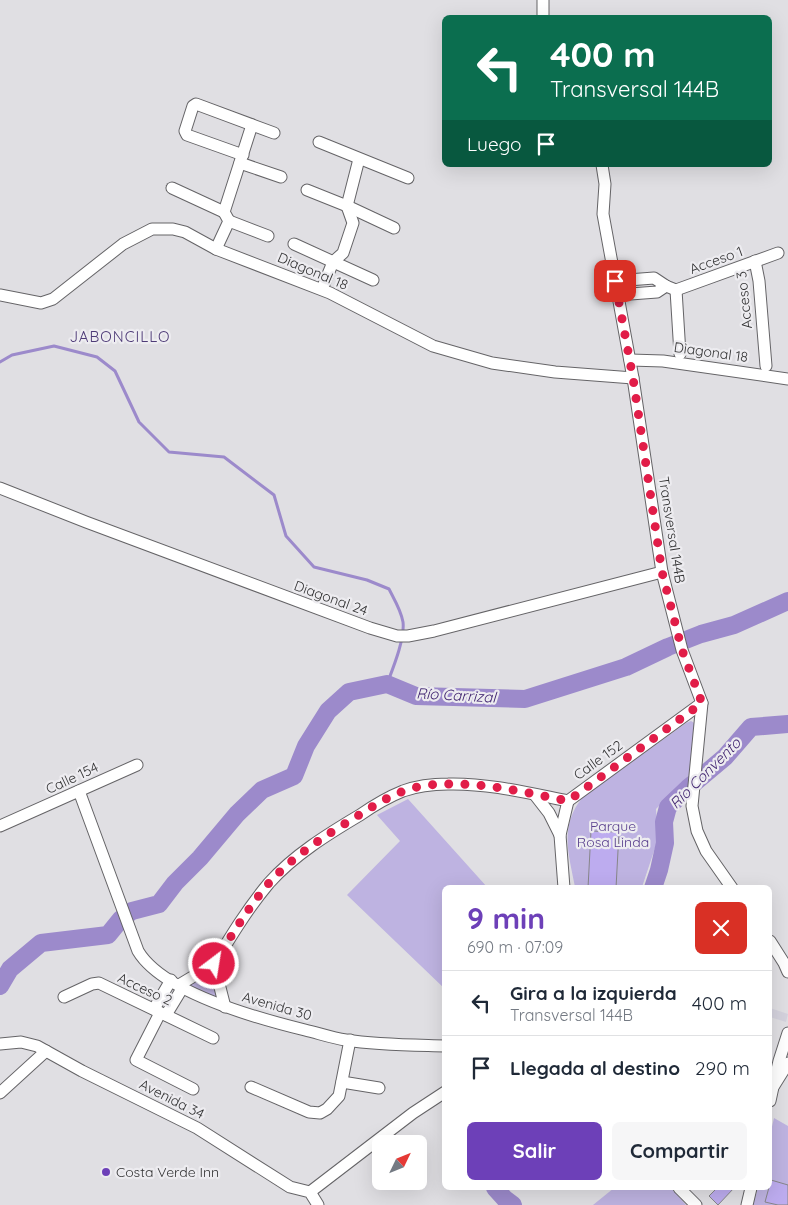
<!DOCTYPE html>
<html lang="es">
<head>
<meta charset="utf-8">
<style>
  :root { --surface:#fff; --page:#f6f6f7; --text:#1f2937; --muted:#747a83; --line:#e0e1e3; --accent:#6d40b8 }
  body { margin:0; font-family:Quicksand,sans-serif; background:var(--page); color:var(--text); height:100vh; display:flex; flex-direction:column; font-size:19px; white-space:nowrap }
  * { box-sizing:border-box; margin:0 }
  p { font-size:16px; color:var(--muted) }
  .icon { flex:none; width:28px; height:28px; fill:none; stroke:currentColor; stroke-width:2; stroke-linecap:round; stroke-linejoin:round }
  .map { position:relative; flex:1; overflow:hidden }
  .details { position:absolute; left:442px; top:885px; width:330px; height:305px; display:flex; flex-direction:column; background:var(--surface); border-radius:8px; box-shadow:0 5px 20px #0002 }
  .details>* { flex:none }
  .top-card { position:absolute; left:442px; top:15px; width:330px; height:152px; border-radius:8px; box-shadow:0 5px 20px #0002; background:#0b6e4f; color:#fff; overflow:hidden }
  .needle { width:32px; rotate:47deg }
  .tools { position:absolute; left:372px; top:1135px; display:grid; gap:10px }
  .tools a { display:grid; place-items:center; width:55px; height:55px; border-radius:8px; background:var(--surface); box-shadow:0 5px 20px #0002; font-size:25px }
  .pin { position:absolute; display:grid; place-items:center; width:42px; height:42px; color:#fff; margin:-21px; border-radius:10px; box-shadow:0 2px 8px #0006 }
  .me { position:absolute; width:55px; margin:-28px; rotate:31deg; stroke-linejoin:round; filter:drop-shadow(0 0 4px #0008) }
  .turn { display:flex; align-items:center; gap:18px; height:105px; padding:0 25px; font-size:22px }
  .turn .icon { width:65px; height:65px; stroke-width:2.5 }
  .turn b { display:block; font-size:35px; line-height:42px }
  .then { display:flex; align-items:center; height:48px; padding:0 25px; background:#0003; gap:10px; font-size:19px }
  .round { display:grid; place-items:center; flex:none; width:52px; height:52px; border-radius:8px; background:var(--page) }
  .overview { display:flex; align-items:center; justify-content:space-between; height:85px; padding:0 25px }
  h1 { font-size:30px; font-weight:700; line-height:38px; color:var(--accent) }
  .cta { display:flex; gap:10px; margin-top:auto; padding:10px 25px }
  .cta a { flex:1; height:58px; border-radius:8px; background:var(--accent); color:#fff; font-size:20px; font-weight:700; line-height:58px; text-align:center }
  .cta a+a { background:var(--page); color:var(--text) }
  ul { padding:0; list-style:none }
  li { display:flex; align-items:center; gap:15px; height:65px; padding:0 25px; border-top:1px solid var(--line) }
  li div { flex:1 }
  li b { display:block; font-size:19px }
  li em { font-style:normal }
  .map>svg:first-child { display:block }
  .built { fill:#d4d2dd }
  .green { fill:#beb3e1 }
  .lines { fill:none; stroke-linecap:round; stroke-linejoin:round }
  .stream { stroke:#9c8acb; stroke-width:3 }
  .river { stroke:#9c8acb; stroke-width:18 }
  .building { fill:#bdacef; stroke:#878689 }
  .street-casing { stroke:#656467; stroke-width:13 }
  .street { stroke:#fff; stroke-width:11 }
  .route { stroke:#e11d48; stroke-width:9; stroke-dasharray:0 16.2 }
  .poi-dot { fill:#6d40b8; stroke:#edecf0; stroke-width:2 }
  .labels { text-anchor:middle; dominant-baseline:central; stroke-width:4.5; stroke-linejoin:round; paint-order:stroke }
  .street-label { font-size:14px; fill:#333334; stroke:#edecf0 }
  .park-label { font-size:14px; fill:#5a408e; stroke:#edecf0 }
  .poi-label { font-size:14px; fill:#333334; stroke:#edecf0; text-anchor:start }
  .neighbourhood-label { font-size:15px; letter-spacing:1px; fill:#4e3b77; stroke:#edecf0 }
  .water-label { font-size:15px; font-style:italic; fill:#402470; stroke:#edecf0 }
</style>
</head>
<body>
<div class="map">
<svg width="788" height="1205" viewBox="0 0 788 1205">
  <rect width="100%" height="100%" fill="#e0dfe3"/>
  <!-- built -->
  <path class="built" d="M770,1008l18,6 -2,8 -16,-5z"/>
  <!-- green -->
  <g class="green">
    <path d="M691,721l5,3 -6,50 -34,35 2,30 -16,48h-67c-6,-32 -16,-60 7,-89l104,-75z"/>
    <path d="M408,799l79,88 -42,1v101l-98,-94 53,-54 -23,-26z"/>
    <path d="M212,970l7,31 -32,-16z"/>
    <path d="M774,1118l14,8v79h-35l5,-17h12v-53z"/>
    <path d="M614,1188h57l15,17h-93z"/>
  </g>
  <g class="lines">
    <!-- stream -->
    <path class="stream" d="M0,362l12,-7 42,-9 43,11 18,14 24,51 30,30 55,5 50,38 12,41 28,31 53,13 22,9c5,10 12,21 14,33 2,17 -10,46 -16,62"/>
    <!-- river -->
    <g class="river">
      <path d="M653,888l6,-18 6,-27 -1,-21 4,-15 20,-19 37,-31 26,-30 37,-3"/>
      <path d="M0,986l10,-17 31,-26 67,-8 13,-16 11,-8 27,-7 16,-21 25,-25 37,-44 25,-24 32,-14 12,-30 22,-35 21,-19 38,-8 29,12 109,3 101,-32 42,-20 33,-13 33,-9 54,-24"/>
      <path d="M495,1188l10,11 8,6"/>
    </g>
  </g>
  <!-- building -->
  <g class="building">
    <path d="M591,831l28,1 -3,56h-28z"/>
    <path d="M771,1180l17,5v20h-10l-13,-3z"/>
    <path d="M717,1188h17l-16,17 -9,-9z"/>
  </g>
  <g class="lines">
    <!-- street casing -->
    <g class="street-casing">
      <g id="street">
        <path d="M543,0v18"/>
        <path d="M319,142l89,36"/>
        <path d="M243,155l-56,-20 -2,-4 8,-25 3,-2 78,29"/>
        <path d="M240,163l41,14"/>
        <path d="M602,165l3,19 -2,30 30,164 29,194 20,78 20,53 -10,103 5,25 9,20 26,37"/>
        <path d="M172,188l52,24"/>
        <path d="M307,190l40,16 47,22"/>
        <path d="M229,221l39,15"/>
        <path d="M294,244l79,36"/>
        <path d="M216,249l13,-28 -5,-9 28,-87"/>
        <path d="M755,261l4,20 7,85"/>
        <path d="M615,281l39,-3 12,8 10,4 102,-37"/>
        <path d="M322,289l11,-27 10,-9 10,-30 -6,-17 12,-47"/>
        <path d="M676,290l4,64"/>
        <path d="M0,295l41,8 12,-4 70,-55 29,-15h21l12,3 31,17 114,44 103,53 59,17 63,9 78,6"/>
        <path d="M617,295l40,-3 9,-6"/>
        <path d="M630,360l33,1 125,18"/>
        <path d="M0,488l86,34 284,106 27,8h11l26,-5 228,-59"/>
        <path d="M79,791l59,160c25,42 122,68 167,79 13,3 27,8 41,10 32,5 66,5 99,6"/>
        <path d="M535,795l14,18 11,22"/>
        <path d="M0,826l137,-61"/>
        <path d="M564,888l-4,-53 8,-34"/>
        <path d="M770,941l14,22 4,9"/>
        <path d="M179,985l35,-21"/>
        <path d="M64,997l28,-13 7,-1 114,55"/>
        <path d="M225,1007l-11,-43c17,-28 34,-56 55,-81 25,-28 59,-49 91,-68 13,-9 28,-18 43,-24 14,-5 30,-7 45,-7 40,-1 80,9 120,17l134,-98"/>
        <path d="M154,1009l17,-29"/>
        <path d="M160,1013l-24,47 57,29"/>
        <path d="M166,1015l17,-28"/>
        <path d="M0,1044l21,-2 16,4 45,25 115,57 93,59 20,5 8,13"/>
        <path d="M342,1082l37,6"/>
        <path d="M251,1087l58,25 11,1 7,-4 12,-13 11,-56"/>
        <path d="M773,1087l6,-26 9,-28"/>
        <path d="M0,1093l46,-42"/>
        <path d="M770,1101l3,-14 15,-24"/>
        <path d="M679,1188l17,17"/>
        <path d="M310,1192l103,-79 32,-21"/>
        <path d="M747,1205l4,-17"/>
      </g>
    </g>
    <!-- street -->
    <use href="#street" class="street"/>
  </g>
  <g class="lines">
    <!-- route -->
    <path class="route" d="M214,964c17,-28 34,-56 55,-81 24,-27 57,-48 87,-66 14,-9 28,-18 43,-24 15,-7 33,-9 49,-9 40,-1 80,9 120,17l134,-98 -20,-53 -20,-78 -29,-194 -18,-97"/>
  </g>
  <!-- markers -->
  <circle class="poi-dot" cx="106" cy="1172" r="5"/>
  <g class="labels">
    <!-- street labels -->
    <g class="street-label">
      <text transform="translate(716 260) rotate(-20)">Acceso 1</text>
      <text transform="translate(313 271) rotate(23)">Diagonal 18</text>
      <text transform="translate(744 300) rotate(-96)">Acceso 3</text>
      <text transform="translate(711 352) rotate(8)">Diagonal 18</text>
      <text transform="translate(672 530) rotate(81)">Transversal 144B</text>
      <text transform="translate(331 598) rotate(20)">Diagonal 24</text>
      <text transform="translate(598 760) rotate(-36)">Calle 152</text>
      <text transform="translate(72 778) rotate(-25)">Calle 154</text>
      <text transform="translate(145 989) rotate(25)">Acceso 2</text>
      <text transform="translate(277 1006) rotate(16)">Avenida 30</text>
      <text transform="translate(172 1099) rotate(27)">Avenida 34</text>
    </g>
    <!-- park labels -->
    <g class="park-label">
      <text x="613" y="826">Parque<tspan x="613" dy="16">Rosa Linda</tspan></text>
    </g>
    <!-- poi labels -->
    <g class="poi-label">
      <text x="116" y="1172">Costa Verde Inn</text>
    </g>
    <!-- neighbourhood labels -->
    <g class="neighbourhood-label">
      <text x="120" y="336">JABONCILLO</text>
    </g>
    <!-- water labels -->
    <g class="water-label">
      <text transform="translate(456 695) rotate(3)">Río Carrizal</text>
      <text transform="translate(705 773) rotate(-45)">Río Convento</text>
    </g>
  </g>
</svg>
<div class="tools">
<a><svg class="needle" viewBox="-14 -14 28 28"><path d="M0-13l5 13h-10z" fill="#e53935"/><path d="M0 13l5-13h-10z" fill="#747a83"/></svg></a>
</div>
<div class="pin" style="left:615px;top:281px;background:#d93025"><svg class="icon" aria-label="arrive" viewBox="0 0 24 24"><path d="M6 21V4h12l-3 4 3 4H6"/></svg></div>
<svg class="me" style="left:214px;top:964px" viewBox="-20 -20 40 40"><circle r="17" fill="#e11d48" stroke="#fff" stroke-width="3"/><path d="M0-11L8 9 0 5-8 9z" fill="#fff"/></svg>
<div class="top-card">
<div class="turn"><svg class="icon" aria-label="left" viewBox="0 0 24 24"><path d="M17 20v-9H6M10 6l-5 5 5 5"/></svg><div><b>400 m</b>Transversal 144B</div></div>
<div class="then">Luego<svg class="icon" aria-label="arrive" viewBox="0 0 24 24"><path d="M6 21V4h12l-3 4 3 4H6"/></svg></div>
</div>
<section class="details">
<div class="overview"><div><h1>9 min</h1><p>690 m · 07:09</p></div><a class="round" style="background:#d93025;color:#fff"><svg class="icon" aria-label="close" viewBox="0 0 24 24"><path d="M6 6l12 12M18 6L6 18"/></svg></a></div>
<ul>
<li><svg class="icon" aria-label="left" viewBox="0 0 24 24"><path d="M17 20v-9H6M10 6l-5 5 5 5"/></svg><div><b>Gira a la izquierda</b><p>Transversal 144B</p></div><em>400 m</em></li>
<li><svg class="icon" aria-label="arrive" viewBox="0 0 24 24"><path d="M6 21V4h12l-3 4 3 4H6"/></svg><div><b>Llegada al destino</b></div><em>290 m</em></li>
</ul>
<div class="cta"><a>Salir</a><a>Compartir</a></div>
</section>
</div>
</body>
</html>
